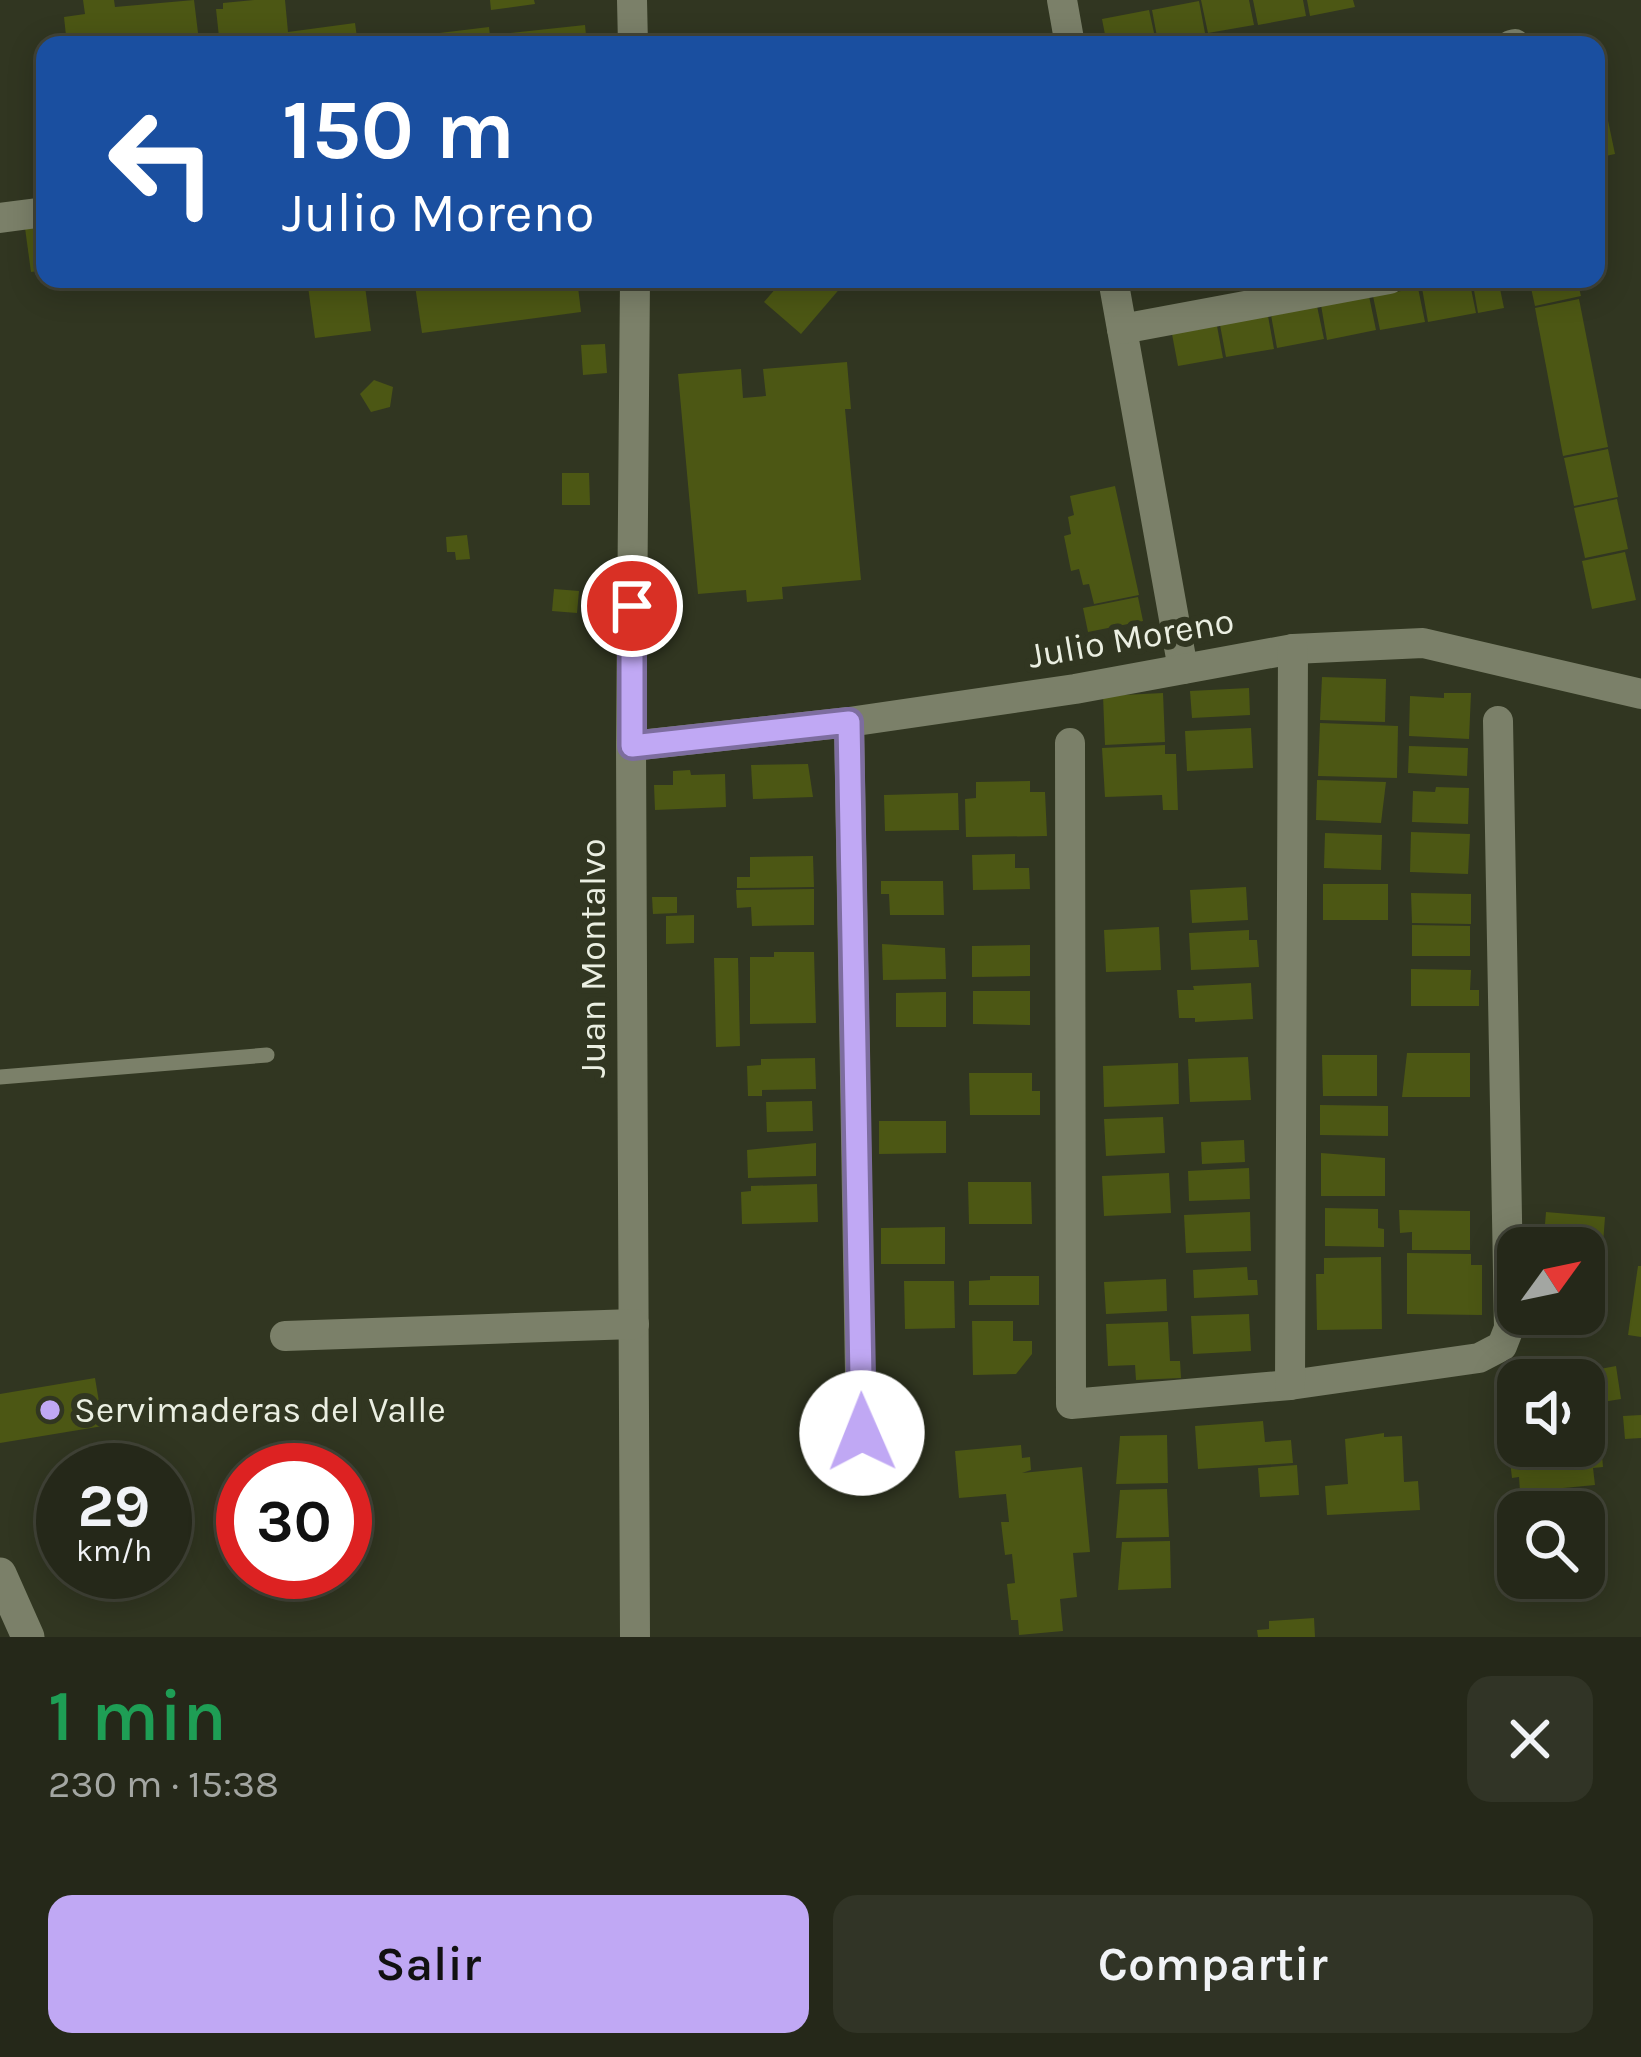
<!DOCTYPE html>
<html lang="es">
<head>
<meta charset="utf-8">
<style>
  :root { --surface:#252819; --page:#313426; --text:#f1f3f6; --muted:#a3a6a2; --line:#424438; --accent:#c0a8f4 }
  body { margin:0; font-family:Karla,sans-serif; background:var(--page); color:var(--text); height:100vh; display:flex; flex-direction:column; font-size:45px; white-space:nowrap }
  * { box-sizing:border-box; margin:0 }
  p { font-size:39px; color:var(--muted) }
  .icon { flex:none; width:66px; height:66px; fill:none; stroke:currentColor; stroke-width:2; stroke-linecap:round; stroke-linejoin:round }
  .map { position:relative; height:1637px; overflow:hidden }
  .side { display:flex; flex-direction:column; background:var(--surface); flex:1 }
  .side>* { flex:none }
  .hud { position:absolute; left:36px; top:36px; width:1569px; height:252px; border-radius:24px; box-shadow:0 6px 30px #0003,0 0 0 3px var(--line); background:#1a4fa0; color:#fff; overflow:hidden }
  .needle { width:78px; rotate:57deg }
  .fabs { position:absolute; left:1497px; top:1227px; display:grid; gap:24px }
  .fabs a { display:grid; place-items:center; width:108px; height:108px; border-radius:24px; background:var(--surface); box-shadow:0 6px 30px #0003,0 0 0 3px var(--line); font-size:60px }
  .speed { position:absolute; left:36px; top:1443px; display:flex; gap:24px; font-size:60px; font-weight:700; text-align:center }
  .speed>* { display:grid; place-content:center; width:156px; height:156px; border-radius:50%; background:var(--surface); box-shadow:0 6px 30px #0003,0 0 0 3px var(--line); line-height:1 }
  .speed small { font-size:30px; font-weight:400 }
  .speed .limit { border:18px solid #d22; background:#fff; color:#111 }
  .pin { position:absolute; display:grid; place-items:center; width:102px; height:102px; color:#fff; margin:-51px; border:6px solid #fff; border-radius:50%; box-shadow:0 3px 12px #0007 }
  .me { position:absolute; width:132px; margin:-66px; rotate:359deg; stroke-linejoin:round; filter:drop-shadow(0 0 9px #0008) }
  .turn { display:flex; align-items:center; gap:42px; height:252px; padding:0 48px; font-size:54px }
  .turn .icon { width:156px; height:156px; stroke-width:2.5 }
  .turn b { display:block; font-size:84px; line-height:102px }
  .round { display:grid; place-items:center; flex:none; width:126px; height:126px; border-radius:24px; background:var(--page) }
  .summary { display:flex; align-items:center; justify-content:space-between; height:204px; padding:0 48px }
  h1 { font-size:72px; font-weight:600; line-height:90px; color:#1e9e55 }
  .button { display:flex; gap:24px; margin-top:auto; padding:24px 48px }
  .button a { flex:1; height:138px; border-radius:24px; background:var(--accent); color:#111; font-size:48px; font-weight:600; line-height:138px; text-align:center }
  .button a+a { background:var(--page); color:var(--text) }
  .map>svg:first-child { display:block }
  .building { fill:#4c5714 }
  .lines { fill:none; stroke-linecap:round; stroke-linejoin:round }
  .service { stroke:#7b8069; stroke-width:15 }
  .minor { stroke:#7b8069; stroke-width:30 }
  .secondary { stroke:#7b8069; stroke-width:33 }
  .route-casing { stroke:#7d6d9f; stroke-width:30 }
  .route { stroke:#c0a8f4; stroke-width:21 }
  .poi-dot { fill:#c0a8f4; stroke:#313621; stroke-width:4.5 }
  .labels { text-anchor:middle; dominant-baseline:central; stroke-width:12; stroke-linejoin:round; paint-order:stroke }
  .street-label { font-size:36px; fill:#ebefe2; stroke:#313621 }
  .poi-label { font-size:36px; fill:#ebefe2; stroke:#313621; text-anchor:start }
</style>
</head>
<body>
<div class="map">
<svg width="1641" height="1637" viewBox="0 0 1641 1637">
  <rect width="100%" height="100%" fill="#313621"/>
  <!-- building -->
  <g class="building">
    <path d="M83,0h31l1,7 79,-7 5,41 -35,4h-57v-3l-40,3 -3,-28 21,-3z"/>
    <path d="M254,0h31l3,32 67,-9 3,22h-131l-1,-9 -7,1 -3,-28h7v-6z"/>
    <path d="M490,0h44l1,4 -44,6z"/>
    <path d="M1201,0h48l5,25 -46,8z"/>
    <path d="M1253,0h50l3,16 -48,9z"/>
    <path d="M1307,0h46l2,7 -45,9z"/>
    <path d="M1199,1l6,32 -47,9 -6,-32z"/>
    <path d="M1149,10l7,32 -49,3 -5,-26z"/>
    <path d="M585,25l2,20h-94l-1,-10z"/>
    <path d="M489,27l2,18h-82l14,-5v-5z"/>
    <path d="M1606,111l9,43 -19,4v-45z"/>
    <path d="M45,225v45l-14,2 -6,-44z"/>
    <path d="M307,279h57l7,52 -56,7z"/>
    <path d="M414,279h163l4,33 -159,21z"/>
    <path d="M784,279h64l-47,55 -37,-32z"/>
    <path d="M1469,279l7,34 -48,9 -6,-34z"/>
    <path d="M1472,279h26l6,29 -26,5z"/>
    <path d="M1529,279h48l4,17 -46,10z"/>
    <path d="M1418,288l7,34 -45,8 -7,-34z"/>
    <path d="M1369,296l7,34 -49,10 -6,-35z"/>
    <path d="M1579,299l29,148 -45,9 -28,-148z"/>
    <path d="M1317,306l7,33 -47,9 -6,-33z"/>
    <path d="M1268,316l6,33 -48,8 -6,-32z"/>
    <path d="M1217,326l6,32 -45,8 -6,-32z"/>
    <path d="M605,344l2,29 -24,2 -2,-30z"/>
    <path d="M847,362l4,47h-6l16,171 -79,7 1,12 -36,3 -1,-12 -48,4 -20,-220 63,-5 2,29 23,-2 -3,-27z"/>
    <path d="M374,380l19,7 -3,20 -19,5 -11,-18z"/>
    <path d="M1608,449l10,48 -44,9 -10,-48z"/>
    <path d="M562,473h27l1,32h-28z"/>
    <path d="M1115,486l24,109 -45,9 -5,-20 -6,1 -4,-16 -8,2 -7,-35 7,-2 -3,-17 6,-2 -4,-19z"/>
    <path d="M1617,499l11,50 -43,9 -11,-50z"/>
    <path d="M467,535l3,24 -14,1 -1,-8h-8l-1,-15z"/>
    <path d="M1625,552l11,48 -44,9 -10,-48z"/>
    <path d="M554,589l25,2 -2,22 -25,-2z"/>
    <path d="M1138,597l5,24 -55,11 -5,-24z"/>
    <path d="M1322,677l64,2 -1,43 -65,-2z"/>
    <path d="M1249,688l1,27 -58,3 -2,-27z"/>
    <path d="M1163,693l2,49 -60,3 -2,-49z"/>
    <path d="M1444,693h27l-2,46 -60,-3 1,-40 34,2z"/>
    <path d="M1320,723l78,3 -1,52 -79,-2z"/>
    <path d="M1251,728l2,40 -66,3 -2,-40z"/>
    <path d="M1165,745v9h11l2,56h-15l-1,-15 -57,2 -3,-49z"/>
    <path d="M1409,746l59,2 -1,28 -59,-3z"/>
    <path d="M808,764l5,33 -60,2 -2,-34z"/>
    <path d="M690,770l1,5 34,-1 1,33 -71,3 -1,-25h19v-14z"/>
    <path d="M1317,780l69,2 -5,41 -65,-3z"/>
    <path d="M1030,781v11h15l2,44 -81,1 -1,-38 11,-1v-16z"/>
    <path d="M1436,787l33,1 -1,36 -56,-2 1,-31 22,1z"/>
    <path d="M958,793l1,37 -74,1 -1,-36z"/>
    <path d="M1411,832l59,2 -2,40 -58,-2z"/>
    <path d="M1325,833l57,2 -1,35 -57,-2z"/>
    <path d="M1015,854v14h14l1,21 -57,1 -1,-35z"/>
    <path d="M813,856l1,31 -77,1v-11h13v-20z"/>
    <path d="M881,881h62l1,34h-54l-1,-21h-8z"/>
    <rect x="1323" y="884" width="65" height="36"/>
    <path d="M1246,887l2,33 -56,3 -2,-33z"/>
    <path d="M814,889v36l-62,1 -1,-19 -14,1 -1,-18z"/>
    <path d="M1411,893l60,1v30l-59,-1z"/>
    <path d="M652,897h25v16l-24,1z"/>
    <path d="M694,915v28l-28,1v-28z"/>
    <path d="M1412,925l58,1v30h-58z"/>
    <path d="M1159,927l2,43 -55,2 -2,-42z"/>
    <path d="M1249,930v10h8l2,27 -68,3 -2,-37z"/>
    <path d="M882,944l63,4 1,31 -63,1z"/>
    <path d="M1030,945v31l-58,1v-31z"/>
    <path d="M774,952h40l2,71 -66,1v-67h24z"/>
    <path d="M714,958h24l2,88 -24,1z"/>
    <path d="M1411,969l60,1 -1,20h9v16h-68z"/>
    <path d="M1251,983l2,36 -58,3v-4h-16l-2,-28h17l-1,-4z"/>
    <path d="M973,991h57v34l-57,-1z"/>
    <path d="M946,992v35h-50v-34z"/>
    <path d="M1407,1053h63v44h-68z"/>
    <path d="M1322,1055h55v41h-54z"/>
    <path d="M1248,1057l3,43 -61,2 -2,-43z"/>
    <path d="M815,1058l1,31 -54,1v6h-14l-1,-30 14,-1v-6z"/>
    <path d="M1178,1063l1,41 -75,3 -1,-41z"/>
    <path d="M969,1073h63v18h8v24h-70z"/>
    <path d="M812,1101l1,30 -46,1 -1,-30z"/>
    <path d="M1320,1105l68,1v30l-68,-1z"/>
    <path d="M1163,1117l2,36 -59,3 -2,-37z"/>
    <path d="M879,1121h67v32l-67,1z"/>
    <path d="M1244,1140l1,22 -43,2 -1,-22z"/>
    <path d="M816,1143v33l-68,2 -1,-28z"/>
    <path d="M1321,1153l64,5v38h-64z"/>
    <path d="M1249,1168l1,31 -61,2 -1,-30z"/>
    <path d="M1169,1173l2,40 -67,3 -2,-40z"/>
    <path d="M968,1182h63l1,42h-63z"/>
    <path d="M817,1184l1,38 -76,2 -1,-32 10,-1v-5z"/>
    <path d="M1325,1208l53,1v19l6,1v18l-59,-1z"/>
    <path d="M1399,1210l71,1v39h-58v-18l-12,1z"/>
    <path d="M1250,1212l1,39 -65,2 -2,-38z"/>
    <path d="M1546,1212l59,5 -3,41 -18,-2v-8h-41z"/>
    <path d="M945,1227v37h-64v-36z"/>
    <path d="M1407,1253l64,1v11h11v50l-75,-1z"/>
    <path d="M1381,1257l1,72 -65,1 -1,-56h8v-16z"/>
    <path d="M1638,1266h3v71l-13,-2z"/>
    <path d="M1247,1267l1,13h9l1,15 -64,3 -1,-28z"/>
    <path d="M990,1276h49v29h-70v-24l21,-1z"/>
    <path d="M1166,1279l1,32 -61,3 -2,-32z"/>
    <path d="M904,1281h50l1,47 -50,1z"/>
    <path d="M1249,1314l2,37 -58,3 -2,-38z"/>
    <path d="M972,1321h41v20h19v13l-16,20 -43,1z"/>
    <path d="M1168,1322l2,39h10l1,17 -45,2 -1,-15 -27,1 -2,-42z"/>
    <path d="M1616,1366l5,33 -37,6v-25h-43z"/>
    <path d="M95,1378l8,48 -103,17v-49z"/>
    <path d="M1518,1381v35l-6,1 -6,-34z"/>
    <path d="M1641,1415v23l-16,1 -2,-23z"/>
    <path d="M1263,1421l2,21 26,-2 2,23 -95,6 -3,-43z"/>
    <path d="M1600,1432l3,35 -10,1 2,17 -75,7 -1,-15 -7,1 -4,-34 76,2v-12z"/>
    <path d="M1384,1433v4l18,-1 2,46 14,-1 2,29 -93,5 -2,-29 23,-2 -3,-45z"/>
    <path d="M1167,1435l1,48 -52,1 4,-48z"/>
    <path d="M1021,1445l1,13 8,-1 1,13 -9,3 60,-6 8,85 -17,1 4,44 -17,2 3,32 -44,4 -1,-15h-7l-4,-36 8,-1 -3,-29 -7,1 -4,-33h8l-3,-28 -47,4 -4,-47z"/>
    <path d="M1297,1465l2,30 -39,2 -2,-29z"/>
    <path d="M1167,1489l2,48 -53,1 4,-48z"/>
    <path d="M1170,1541l1,47 -53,2 4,-48z"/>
    <path d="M1314,1618l1,19h-57l-1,-7 12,-1v-8z"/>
  </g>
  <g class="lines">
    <!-- service -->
    <path class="service" d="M0,1077l267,-22"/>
    <!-- minor -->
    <g class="minor">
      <path d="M632,0l1,45"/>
      <path d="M1062,0l8,45"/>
      <path d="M1511,45l4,-1"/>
      <path d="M0,218l45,-6"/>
      <path d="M635,279l-4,467 4,891"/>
      <path d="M1113,279l70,390"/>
      <path d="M1122,329l267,-50"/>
      <path d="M849,722l12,711"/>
      <path d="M1070,743l1,661 219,-19 189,-27 23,-12 7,-18 -11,-607"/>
      <path d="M631,746l218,-24 226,-33 218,-40 130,-6 218,51"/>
      <path d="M285,1336l349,-12"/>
      <path d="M1290,1385l3,-736"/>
    </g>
    <!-- secondary -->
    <path class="secondary" d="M0,1574l28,63"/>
  </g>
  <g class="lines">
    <!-- route casing -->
    <g class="route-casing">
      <path id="route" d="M632,606v140l217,-24 13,711"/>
    </g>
    <!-- route -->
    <use href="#route" class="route"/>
  </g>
  <!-- markers -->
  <circle class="poi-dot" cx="50" cy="1410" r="12"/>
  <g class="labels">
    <!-- street labels -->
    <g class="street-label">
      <text transform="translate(1131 638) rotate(-10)">Julio Moreno</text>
      <text transform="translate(593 958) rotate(-90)">Juan Montalvo</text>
    </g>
    <!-- poi labels -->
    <g class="poi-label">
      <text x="74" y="1410">Servimaderas del Valle</text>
    </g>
  </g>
</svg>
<div class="fabs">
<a><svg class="needle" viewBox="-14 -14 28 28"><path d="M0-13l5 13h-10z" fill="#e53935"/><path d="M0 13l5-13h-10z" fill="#a3a6a2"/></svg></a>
<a><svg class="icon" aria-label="sound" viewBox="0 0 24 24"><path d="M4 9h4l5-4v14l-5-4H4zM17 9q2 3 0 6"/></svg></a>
<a><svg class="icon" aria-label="search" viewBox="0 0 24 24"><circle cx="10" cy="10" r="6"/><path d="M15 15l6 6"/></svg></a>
</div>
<div class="speed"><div>29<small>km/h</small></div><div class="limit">30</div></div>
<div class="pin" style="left:632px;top:606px;background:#d93025"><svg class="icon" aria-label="arrive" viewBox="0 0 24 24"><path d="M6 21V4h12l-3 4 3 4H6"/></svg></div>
<svg class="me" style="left:862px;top:1433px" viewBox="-20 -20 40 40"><circle r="19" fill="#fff"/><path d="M0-13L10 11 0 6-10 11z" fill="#c0a8f4"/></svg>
<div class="hud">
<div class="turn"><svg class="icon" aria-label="left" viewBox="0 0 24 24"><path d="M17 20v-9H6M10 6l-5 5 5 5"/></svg><div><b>150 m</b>Julio Moreno</div></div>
</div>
</div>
<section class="side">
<div class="summary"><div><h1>1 min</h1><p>230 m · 15:38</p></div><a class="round"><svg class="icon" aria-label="close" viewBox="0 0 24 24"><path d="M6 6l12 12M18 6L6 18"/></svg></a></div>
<div class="button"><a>Salir</a><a>Compartir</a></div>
</section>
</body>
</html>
